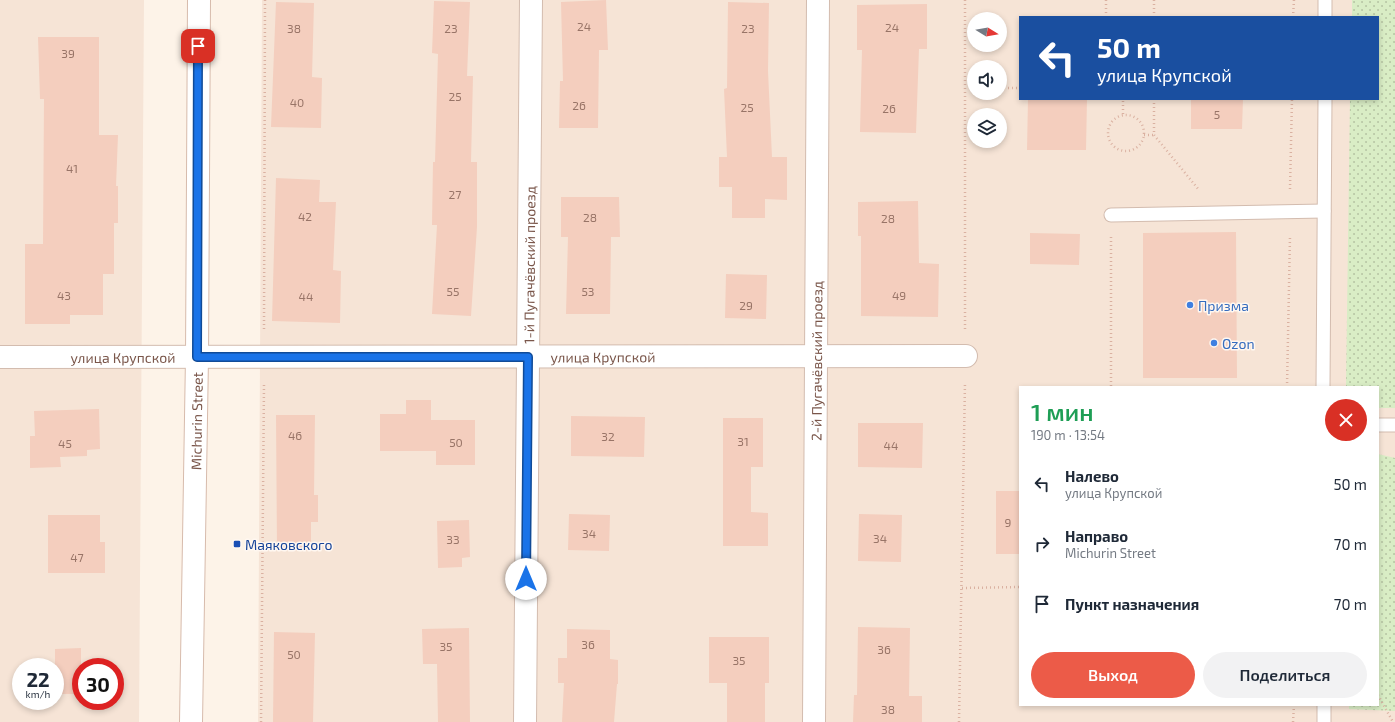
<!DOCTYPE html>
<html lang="ru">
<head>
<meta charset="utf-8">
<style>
  :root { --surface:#fff; --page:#f2f2f3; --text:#1f2937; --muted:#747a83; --accent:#ec5b48 }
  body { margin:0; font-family:"Exo 2",sans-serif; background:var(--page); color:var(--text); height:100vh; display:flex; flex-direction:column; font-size:15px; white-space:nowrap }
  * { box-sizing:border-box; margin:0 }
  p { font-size:13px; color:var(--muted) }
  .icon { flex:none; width:22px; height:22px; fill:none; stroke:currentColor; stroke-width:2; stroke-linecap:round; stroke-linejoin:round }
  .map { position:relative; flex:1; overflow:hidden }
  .sheet { position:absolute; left:1019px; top:386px; width:360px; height:320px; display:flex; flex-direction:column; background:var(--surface); border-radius:0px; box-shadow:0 2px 6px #0003 }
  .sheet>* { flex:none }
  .hud { position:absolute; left:1019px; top:16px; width:360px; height:84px; border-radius:0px; box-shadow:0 2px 6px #0003; background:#1a4fa0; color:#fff; overflow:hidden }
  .needle { width:26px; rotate:101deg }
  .fabs { position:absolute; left:967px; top:12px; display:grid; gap:8px }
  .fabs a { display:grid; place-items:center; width:40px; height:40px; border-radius:50%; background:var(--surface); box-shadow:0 2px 6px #0003; font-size:20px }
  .speed { position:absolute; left:12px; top:658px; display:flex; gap:8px; font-size:20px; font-weight:700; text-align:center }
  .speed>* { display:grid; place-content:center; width:52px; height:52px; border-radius:50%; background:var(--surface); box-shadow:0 2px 6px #0003; line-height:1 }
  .speed small { font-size:10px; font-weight:400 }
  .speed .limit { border:6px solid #d22; background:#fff; color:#111 }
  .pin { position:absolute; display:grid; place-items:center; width:34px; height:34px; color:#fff; margin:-17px; border-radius:8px; box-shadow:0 2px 6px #0006 }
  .me { position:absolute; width:44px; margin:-22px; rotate:0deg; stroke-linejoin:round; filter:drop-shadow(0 0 3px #0008) }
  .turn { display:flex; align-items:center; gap:14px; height:84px; padding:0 12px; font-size:18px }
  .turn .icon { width:52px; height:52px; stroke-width:2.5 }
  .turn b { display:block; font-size:28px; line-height:34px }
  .round { display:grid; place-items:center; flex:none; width:42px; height:42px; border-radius:21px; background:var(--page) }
  .headline { display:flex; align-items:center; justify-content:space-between; height:68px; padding:0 12px }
  h1 { font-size:24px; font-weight:600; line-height:30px; color:#1e9e55 }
  .button { display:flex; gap:8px; margin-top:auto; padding:8px 12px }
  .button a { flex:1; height:46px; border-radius:24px; background:var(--accent); color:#fff; font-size:16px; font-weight:600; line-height:46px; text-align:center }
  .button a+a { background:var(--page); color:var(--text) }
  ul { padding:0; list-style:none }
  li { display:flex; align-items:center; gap:12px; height:60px; padding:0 12px }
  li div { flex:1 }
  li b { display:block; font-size:15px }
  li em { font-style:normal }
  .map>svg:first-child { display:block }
  .residential { fill:#f6e4d6; fill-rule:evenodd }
  .grass { fill:url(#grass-dots) }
  .building { fill:#f4cebe }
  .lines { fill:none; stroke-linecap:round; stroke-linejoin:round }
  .lane-casing { stroke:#d3bcaf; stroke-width:15 }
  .street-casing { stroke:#d3bcaf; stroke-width:24 }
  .secondary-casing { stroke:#d7bbac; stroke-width:24 }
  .path { stroke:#dab1a1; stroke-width:2.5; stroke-dasharray:1 3; stroke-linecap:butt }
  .lane { stroke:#fff; stroke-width:13 }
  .street { stroke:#fff; stroke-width:22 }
  .secondary { stroke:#fff; stroke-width:22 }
  .route-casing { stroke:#114b97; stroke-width:10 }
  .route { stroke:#1a73e8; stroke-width:7 }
  .shop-dot { fill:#3f7fe0; stroke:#fff7f0; stroke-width:1.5 }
  .transit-dot { fill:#1a4fb4; stroke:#fff7f0; stroke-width:1.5 }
  .labels { text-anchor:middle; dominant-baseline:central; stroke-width:3; stroke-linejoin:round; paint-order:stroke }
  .number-label { font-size:12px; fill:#987467 }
  .street-label { font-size:14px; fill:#7a564a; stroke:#fff7f0 }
  .shop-label { font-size:14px; fill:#366cbe; stroke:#fff7f0; text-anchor:start }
  .transit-label { font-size:14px; fill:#164399; stroke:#fff7f0; text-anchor:start }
</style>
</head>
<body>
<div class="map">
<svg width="1395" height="722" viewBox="0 0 1395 722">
  <defs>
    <pattern id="grass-dots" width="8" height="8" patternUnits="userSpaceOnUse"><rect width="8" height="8" fill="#d9edc5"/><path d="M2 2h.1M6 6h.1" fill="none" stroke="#b5c3a2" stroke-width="1.8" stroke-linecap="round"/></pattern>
  </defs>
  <rect width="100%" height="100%" fill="#fdf3e8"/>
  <!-- residential -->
  <g class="residential">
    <path d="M0,0h144l-5,722h-139zM21,667h34v34h-34zM81,667h34v34h-34z"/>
    <path d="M262,0h1133v722h-1137zM1020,17h358v82h-358zM974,19h26v26h-26zM974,67h26v26h-26zM974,115h26v26h-26zM1020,387h358v318h-358z"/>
  </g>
  <!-- grass -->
  <g class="grass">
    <path d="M1352,0h43v408h-17v-21l-32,-1 4,-287h28v-82h-26z"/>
    <path d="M1378,454l17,4v253l-46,-2v-4h29z"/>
  </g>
  <!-- building -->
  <g class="building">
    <path d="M606,0l2,50h-9l-1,78h-39l1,-47h3l-2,-79z"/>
    <path d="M434,1l36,1 -3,74h6l-2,86h6v65l-6,89 -39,-2 5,-89h-5l1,-63h2l3,-108 -6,-1z"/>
    <path d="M276,2l38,1 -2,74 10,1 -1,50 -50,-1z"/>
    <path d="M728,2l41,1 -1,68 4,86h15v43l-22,-1v19h-33v-31h-13v-30h8l-3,-68 3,-1z"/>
    <path d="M927,4v45h-8l-3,84 -56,-1 2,-82h-5v-45z"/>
    <path d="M38,37h61v98h19l-2,51h2v37h-4v51h-11v41h-33v9h-45v-80h18l1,-145h-4z"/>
    <path d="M1028,99h59l-1,51h-59z"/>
    <path d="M1191,99h52l-1,30h-51z"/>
    <path d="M276,178l44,2 -1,22h17l-3,68 8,1 -1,52 -68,-2z"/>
    <path d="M561,197h58l1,40h-9l-1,77h-44l2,-77h-7z"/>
    <path d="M918,201l1,62 20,1 -1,53 -77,-1v-80h-3v-34z"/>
    <path d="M1236,232l1,146h-94v-145z"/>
    <path d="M1030,233l50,1 -1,31 -49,-1z"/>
    <path d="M726,274l41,1 -1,44 -41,-1z"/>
    <path d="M406,400h25v20h44v45h-39v-14h-56v-37h26z"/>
    <path d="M99,409l1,40 -13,1v6l-27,1 1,10 -31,1v-32h5l-1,-25z"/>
    <path d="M276,415h39l-1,80h4v27h-7v29l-34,-1z"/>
    <path d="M571,416l74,1 -1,40 -73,-1z"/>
    <path d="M723,418h40v49h-12v45l17,1v33h-45z"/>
    <path d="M858,423h65l-1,45 -64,-1z"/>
    <rect x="996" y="491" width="24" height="63"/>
    <path d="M569,514l41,1 -1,36 -41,-1z"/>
    <path d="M859,514l43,1 -1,47 -43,-1z"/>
    <path d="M48,515h52v27h5v31h-57z"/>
    <path d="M469,520l1,37 -8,1v9l-24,1 -1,-47z"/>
    <path d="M858,627l52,1 -1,68h13v26h-69l1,-27h3z"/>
    <path d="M469,628l1,94h-32l-1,-58h-14l-1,-35z"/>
    <path d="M567,629l43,1v29l8,1v24h-1l-3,38h-52l2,-39h-6v-25h9z"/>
    <path d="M274,632l41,1 -2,89h-40z"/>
    <path d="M709,637h60v46h-4v39h-38v-39h-18z"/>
    <path d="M81,648v46h-26v-45z"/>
  </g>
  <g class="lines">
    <!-- lane casing -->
    <g class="lane-casing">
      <g id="lane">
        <path d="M1325,17v-17"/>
        <path d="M1111,215l213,-4"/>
        <path d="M1323,387l2,-288"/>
        <path d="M1378,425h17"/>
        <path d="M1324,705v17"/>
      </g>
    </g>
    <!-- street casing -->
    <g class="street-casing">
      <g id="street">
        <path id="s1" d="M0,357l966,-1"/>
        <path id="s2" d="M525,722l6,-722"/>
        <path id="s3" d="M814,722l4,-722"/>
      </g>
    </g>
    <!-- secondary casing -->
    <g class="secondary-casing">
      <g id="secondary">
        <path id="s4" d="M191,722l6,-365 2,-357"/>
      </g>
    </g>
    <!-- path -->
    <g class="path">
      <path d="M965,0v329"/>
      <path d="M1154,0v17"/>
      <path d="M1106,17v-17"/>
      <path d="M1293,17l1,-17"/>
      <path d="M972,88h2"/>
      <path d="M1000,88h20"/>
      <path d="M1154,99v36l45,55"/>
      <path d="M1123,114v-15"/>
      <circle cx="1126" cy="133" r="18"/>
      <path d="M1144,135h10"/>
      <path d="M1290,189l2,-90"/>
      <path d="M1111,237v150"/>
      <path d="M264,329l1,-329"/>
      <path d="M1287,387l3,-151"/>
      <path d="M962,588l58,-1"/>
      <path d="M1378,695l15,27"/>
      <path d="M261,722l3,-338"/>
      <path d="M959,722l6,-340"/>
      <path d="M1293,722l1,-17"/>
    </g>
    <!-- lane -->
    <use href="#lane" class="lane"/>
    <!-- street -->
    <use href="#street" class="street"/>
    <!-- secondary -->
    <use href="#secondary" class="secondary"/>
  </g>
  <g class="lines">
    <!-- route casing -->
    <g class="route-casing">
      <path id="route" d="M198,46l-1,311h331l-2,222"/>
    </g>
    <!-- route -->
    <use href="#route" class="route"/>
  </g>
  <!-- markers -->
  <g class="shop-dot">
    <circle cx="1190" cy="305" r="4"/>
    <circle cx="1214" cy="343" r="4"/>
  </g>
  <rect class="transit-dot" x="233" y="540" width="8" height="8" rx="2"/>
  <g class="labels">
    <!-- number labels -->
    <g class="number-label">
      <text x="584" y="26">24</text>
      <text x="892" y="27">24</text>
      <text x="294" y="28">38</text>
      <text x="451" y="28">23</text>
      <text x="748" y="28">23</text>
      <text x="68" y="53">39</text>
      <text x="455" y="96">25</text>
      <text x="297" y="102">40</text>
      <text x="579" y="105">26</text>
      <text x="747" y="107">25</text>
      <text x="889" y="108">26</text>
      <text x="1217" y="114">5</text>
      <text x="72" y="168">41</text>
      <text x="455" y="194">27</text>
      <text x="305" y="216">42</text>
      <text x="590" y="217">28</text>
      <text x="888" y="218">28</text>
      <text x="453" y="291">55</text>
      <text x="588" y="291">53</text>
      <text x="64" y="295">43</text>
      <text x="899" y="295">49</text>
      <text x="306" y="296">44</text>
      <text x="746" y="305">29</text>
      <text x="295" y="435">46</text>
      <text x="608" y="436">32</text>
      <text x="743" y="441">31</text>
      <text x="456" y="442">50</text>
      <text x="65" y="443">45</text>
      <text x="891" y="445">44</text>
      <text x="1008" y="522">9</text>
      <text x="589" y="533">34</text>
      <text x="880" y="538">34</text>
      <text x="453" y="539">33</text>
      <text x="77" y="557">47</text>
      <text x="588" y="644">36</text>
      <text x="446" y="646">35</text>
      <text x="884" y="649">36</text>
      <text x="294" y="654">50</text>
      <text x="739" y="660">35</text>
      <text x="888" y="709">38</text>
    </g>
    <!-- street labels -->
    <g class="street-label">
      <text stroke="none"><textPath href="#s2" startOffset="457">1-й Пугачёвский проезд</textPath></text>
      <text stroke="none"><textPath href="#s1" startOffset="123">улица Крупской</textPath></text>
      <text stroke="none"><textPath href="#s1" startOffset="603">улица Крупской</textPath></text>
      <text stroke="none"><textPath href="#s3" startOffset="361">2-й Пугачёвский проезд</textPath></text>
      <text stroke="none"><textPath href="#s4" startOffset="301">Michurin Street</textPath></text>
    </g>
    <!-- shop labels -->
    <g class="shop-label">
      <text x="1198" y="305">Призма</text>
      <text x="1222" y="343">Ozon</text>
    </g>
    <!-- transit labels -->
    <g class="transit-label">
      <text x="245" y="544">Маяковского</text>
    </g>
  </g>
</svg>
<div class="fabs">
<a><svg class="needle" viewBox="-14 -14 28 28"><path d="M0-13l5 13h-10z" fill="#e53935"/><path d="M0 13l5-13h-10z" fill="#747a83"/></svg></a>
<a><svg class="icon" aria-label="sound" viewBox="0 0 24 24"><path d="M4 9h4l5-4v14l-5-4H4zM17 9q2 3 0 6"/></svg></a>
<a><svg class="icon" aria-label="layers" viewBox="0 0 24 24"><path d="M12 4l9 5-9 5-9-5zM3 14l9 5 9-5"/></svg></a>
</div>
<div class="speed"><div>22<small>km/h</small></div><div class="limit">30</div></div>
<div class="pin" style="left:198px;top:46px;background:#d93025"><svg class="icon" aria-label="arrive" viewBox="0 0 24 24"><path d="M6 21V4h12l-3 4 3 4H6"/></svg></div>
<svg class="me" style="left:526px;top:579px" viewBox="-20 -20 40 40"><circle r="19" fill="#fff"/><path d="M0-13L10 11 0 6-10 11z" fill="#1a73e8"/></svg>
<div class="hud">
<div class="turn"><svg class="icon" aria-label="left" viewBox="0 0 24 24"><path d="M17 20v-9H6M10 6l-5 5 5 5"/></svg><div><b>50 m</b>улица Крупской</div></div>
</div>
<section class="sheet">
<div class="headline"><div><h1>1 мин</h1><p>190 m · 13:54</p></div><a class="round" style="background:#d93025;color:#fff"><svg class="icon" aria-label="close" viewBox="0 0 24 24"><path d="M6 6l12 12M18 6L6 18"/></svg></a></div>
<ul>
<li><svg class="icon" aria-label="left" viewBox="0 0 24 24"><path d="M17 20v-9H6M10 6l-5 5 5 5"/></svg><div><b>Налево</b><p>улица Крупской</p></div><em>50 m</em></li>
<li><svg class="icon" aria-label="right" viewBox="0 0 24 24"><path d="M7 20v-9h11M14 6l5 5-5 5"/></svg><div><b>Направо</b><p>Michurin Street</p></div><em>70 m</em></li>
<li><svg class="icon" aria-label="arrive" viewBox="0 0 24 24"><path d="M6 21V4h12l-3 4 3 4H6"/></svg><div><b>Пункт назначения</b></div><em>70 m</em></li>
</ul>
<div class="button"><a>Выход</a><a>Поделиться</a></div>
</section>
</div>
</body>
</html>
